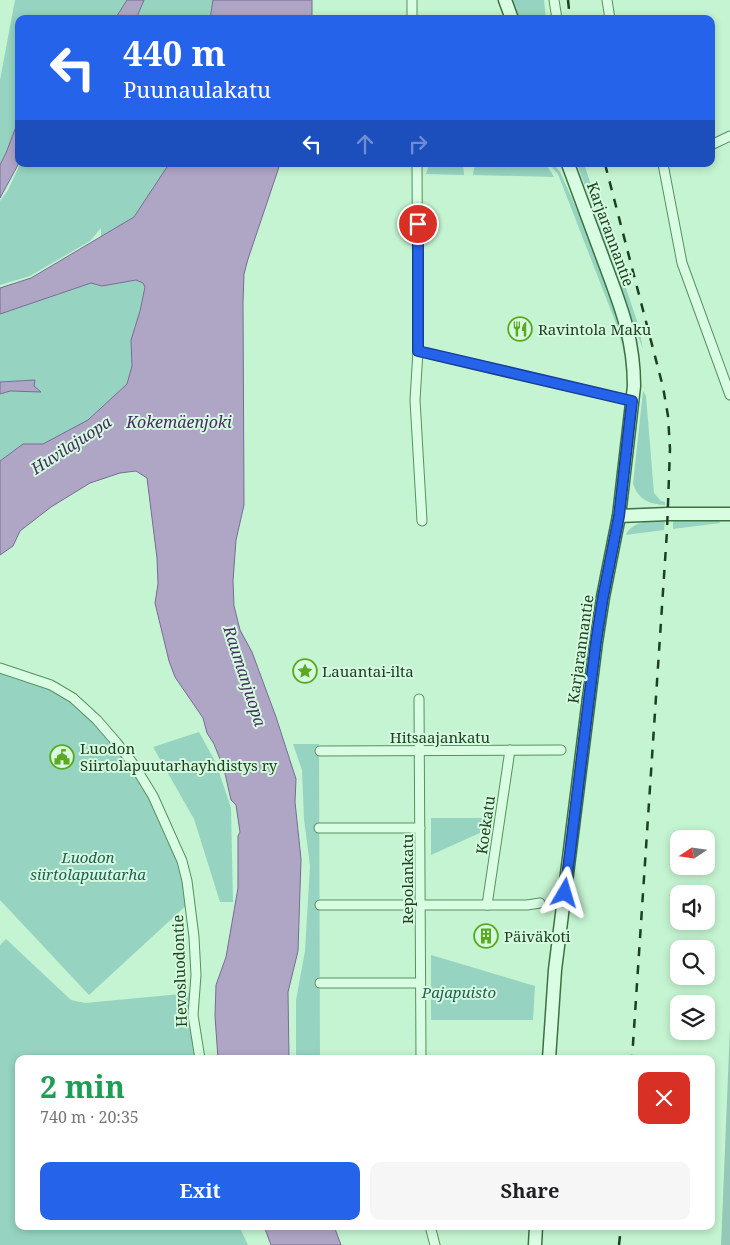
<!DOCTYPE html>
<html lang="en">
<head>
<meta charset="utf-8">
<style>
  :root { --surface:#fff; --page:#f6f6f6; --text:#202124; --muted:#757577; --accent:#2563eb }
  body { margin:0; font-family:"Noto Serif",serif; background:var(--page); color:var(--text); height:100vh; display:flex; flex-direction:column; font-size:19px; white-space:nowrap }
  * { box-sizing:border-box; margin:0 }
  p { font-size:16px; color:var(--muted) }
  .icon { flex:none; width:28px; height:28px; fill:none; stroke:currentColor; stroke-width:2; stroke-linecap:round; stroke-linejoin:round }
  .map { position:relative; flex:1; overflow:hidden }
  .panel { position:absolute; left:15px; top:1055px; width:700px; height:175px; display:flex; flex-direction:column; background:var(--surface); border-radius:10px; box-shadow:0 2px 8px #0003 }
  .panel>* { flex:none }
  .hud { position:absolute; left:15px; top:15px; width:700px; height:152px; border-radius:10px; box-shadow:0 2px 8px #0003; background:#2563eb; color:#fff; overflow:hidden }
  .needle { width:32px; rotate:257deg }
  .tools { position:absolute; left:670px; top:830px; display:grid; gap:10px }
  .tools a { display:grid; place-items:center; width:45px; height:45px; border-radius:10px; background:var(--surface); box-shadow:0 2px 8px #0003; font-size:25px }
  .pin { position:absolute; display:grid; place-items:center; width:42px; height:42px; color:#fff; margin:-21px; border:2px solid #fff; border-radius:50%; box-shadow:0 1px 5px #0007 }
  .me { position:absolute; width:55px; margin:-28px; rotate:7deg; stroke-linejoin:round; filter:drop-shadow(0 0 4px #0008) }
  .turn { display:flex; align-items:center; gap:18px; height:105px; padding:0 25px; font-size:22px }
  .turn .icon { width:65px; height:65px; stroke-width:2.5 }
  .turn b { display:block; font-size:35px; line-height:42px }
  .lanes { display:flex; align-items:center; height:48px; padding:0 25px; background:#0003; justify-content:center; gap:25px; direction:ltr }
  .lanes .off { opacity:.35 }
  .round { display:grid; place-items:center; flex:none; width:52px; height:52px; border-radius:10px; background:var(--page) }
  .overview { display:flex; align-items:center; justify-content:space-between; height:85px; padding:0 25px }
  h1 { font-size:30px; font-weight:700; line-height:38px; color:#1e9e55 }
  .button { display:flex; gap:10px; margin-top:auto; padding:10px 25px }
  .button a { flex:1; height:58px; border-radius:10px; background:var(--accent); color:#fff; font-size:20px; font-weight:700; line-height:58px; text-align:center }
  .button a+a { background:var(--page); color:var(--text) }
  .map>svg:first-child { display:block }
  .green { fill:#96d4c1 }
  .cemetery { fill:#96c8b8 }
  .water { fill:#afa6c6; stroke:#796b96 }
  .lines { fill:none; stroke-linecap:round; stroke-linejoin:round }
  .minor-casing { stroke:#57915d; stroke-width:11 }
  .secondary-casing { stroke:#3a733f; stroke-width:15 }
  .minor { stroke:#d9fde3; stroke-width:9 }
  .secondary { stroke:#d9fde3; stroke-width:12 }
  .rail { stroke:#1d401f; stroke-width:2.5; stroke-dasharray:9 9; stroke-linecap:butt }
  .route-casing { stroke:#184099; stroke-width:12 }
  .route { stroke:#2563eb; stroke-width:9 }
  .labels { text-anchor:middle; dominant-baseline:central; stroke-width:4; stroke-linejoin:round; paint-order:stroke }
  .street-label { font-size:15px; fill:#1d401f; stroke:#d5fadf }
  .poi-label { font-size:15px; fill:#1d401f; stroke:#d5fadf; text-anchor:start }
  .park-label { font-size:15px; font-style:italic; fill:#215f54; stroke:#d5fadf }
  .water-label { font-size:16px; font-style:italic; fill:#462b61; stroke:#d5fadf }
</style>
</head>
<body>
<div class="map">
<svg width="730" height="1245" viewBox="0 0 730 1245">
  <rect width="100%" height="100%" fill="#c4f4d1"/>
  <!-- green -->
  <g class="green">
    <path d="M15,0h112l-12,19h-96v100l-13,34 -6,12v-85z"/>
    <path d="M144,0h69l-3,19h-74z"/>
    <path d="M510,0h34l2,19h-29z"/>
    <path d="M20,164h149l-35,53 -33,20v-9l-11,13 -60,35 -30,9v-84l8,-11z"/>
    <path d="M435,164h28l1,11 -38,-1 3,-9z"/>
    <path d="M546,164l8,13 -81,-2 1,-7 3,-3 32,2z"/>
    <path d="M577,164h7l54,160 5,25 -35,-92 -12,-41z"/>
    <path d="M550,165l5,1 5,6c25,55 54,117 63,177l-8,-28 -57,-147z"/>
    <path d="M137,280l6,3 2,4 -5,24 -9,29 1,26 -5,18 -39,36 -45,24h-20l-23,17v-67l10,-3 30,1 -6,-6 1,-6 -35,2v-68l91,-31 11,3z"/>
    <path d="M643,391l3,5 8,97 7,8 4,1v3c-16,-1 -26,-5 -32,-21z"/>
    <path d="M673,519l46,1 1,3 -47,6z"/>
    <path d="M665,520l-1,10 -38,5c5,-14 26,-14 39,-15z"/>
    <path d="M0,668l73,30 43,44 52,86 22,74 -101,93 -89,-95z"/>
    <path d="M199,732l17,31 15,45 2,94h-13l-26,-83 -41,-72z"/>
    <path d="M293,744h26l1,315h-24v-59l9,-49 5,-85 -6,-47 -2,-49z"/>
    <path d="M431,818h63l-1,9 -62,28z"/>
    <path d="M6,939l65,61 14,3 106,-10c-2,24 0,43 6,66h-178v167h220l9,19h-248v-300z"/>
    <path d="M431,955l104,31 -2,34h-102z"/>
  </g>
  <!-- cemetery -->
  <path class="cemetery" d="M730,1028v217h-9z"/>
  <!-- water -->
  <g class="water">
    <path d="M127,0h17l-8,19h-21z"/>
    <path d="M213,0h99v19h-102z"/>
    <path d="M19,119v44l-19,35v-33l6,-12z"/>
    <path d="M169,164h111l-32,95 -4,15 -1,28 1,203 -8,35 -3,41 1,25 6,24 12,22 24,65 20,62 -1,23 6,57 -3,92 -10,41 1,67h-71l-3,-43 1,-31 10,-28 12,-69v-52l2,-4 -4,-27 -5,-5 -7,-31 -10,-25 -7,-11 -4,-15 -28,-41 -6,-16 -14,-58 3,-19 -1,-26 -10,-80 -11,-7 -16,2 -30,10 -39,24 -31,24 -7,15 -13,9v-94l23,-17h20l45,-24 39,-36 5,-18 -1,-26 9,-29 5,-24 -2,-4 -7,-3 -34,6 -11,-3 -91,31v-26l31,-10 103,-61z"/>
    <path d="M35,380l-1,6 7,6 -31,-1 -10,3v-12z"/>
    <path d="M264,1226h70l7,19h-70z"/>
  </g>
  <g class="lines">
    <!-- minor casing -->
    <g class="minor-casing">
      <g id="minor">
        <path d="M412,0v19"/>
        <path d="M554,0l3,19"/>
        <path d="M607,0l3,19"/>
        <path d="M711,145l19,-9"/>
        <path d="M417,164l1,187 214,50"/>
        <path d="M663,164l19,99 48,132"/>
        <path d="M418,351l-3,49 7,121"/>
        <path d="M0,668l51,17 22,13 24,22 19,22 18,23 19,31 29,65 5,20 7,56 2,38 -3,40 7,44"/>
        <path d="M419,699l2,360"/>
        <path d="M320,751l241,-1"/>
        <path d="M319,828h101"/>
        <path d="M320,905h167l23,-155"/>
        <path d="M487,905h40l13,-2"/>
        <path d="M320,983h100"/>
        <path d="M430,1226l5,19"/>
      </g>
    </g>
    <!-- secondary casing -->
    <g class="secondary-casing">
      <g id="secondary">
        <path d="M505,0l7,19"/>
        <path d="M619,516l49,-2h62"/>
        <path d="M549,1059l6,-89 41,-328 7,-45 16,-81 15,-130c0,-47 -13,-79 -29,-122 -12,-33 -25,-67 -37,-100"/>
        <path d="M535,1245l1,-19"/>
      </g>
    </g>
    <!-- minor -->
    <use href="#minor" class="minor"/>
    <!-- secondary -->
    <use href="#secondary" class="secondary"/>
    <!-- rail -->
    <g class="rail">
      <path d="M568,0l2,19"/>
      <path d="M605,164l58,223 5,29 2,33 -3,82 -35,528"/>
      <path d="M619,1245l2,-19"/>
    </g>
  </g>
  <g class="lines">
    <!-- route casing -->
    <g class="route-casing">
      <path id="route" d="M418,224v127l214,50 -13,115 -16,81 -7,45 -31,251"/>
    </g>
    <!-- route -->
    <use href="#route" class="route"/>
  </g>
  <!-- icons -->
  <defs>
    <g id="restaurant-ring" transform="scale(1.25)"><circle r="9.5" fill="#d5fadf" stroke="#5ba91f" stroke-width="1.5"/><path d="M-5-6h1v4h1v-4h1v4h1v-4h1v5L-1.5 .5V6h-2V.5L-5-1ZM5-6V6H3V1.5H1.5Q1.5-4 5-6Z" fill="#5ba91f"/></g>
    <g id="sight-ring" transform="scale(1.25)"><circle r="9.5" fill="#d5fadf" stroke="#5ba91f" stroke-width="1.5"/><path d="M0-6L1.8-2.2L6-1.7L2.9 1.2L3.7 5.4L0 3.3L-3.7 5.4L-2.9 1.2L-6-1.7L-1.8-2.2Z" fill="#5ba91f"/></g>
    <g id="civic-ring" transform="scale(1.25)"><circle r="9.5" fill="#d5fadf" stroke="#5ba91f" stroke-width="1.5"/><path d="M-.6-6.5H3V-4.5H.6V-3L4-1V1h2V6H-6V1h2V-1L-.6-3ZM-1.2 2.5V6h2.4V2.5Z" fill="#5ba91f"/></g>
    <g id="building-ring" transform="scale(1.25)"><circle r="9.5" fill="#d5fadf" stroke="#5ba91f" stroke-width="1.5"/><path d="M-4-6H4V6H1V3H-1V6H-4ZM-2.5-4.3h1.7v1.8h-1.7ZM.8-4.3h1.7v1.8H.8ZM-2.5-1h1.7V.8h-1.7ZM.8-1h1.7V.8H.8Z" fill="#5ba91f"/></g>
  </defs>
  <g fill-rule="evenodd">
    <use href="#restaurant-ring" x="520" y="329"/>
    <use href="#sight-ring" x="305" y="671"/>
    <use href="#civic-ring" x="62" y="757"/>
    <use href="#building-ring" x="486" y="936"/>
  </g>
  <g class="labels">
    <!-- street labels -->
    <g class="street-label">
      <text transform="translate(611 234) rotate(70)">Karjarannantie</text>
      <text transform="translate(580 649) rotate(-82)">Karjarannantie</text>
      <text x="440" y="737">Hitsaajankatu</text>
      <text transform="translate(485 825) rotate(-82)">Koekatu</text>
      <text transform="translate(407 879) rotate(-90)">Repolankatu</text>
      <text transform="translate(179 971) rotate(-92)">Hevosluodontie</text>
    </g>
    <!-- poi labels -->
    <g class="poi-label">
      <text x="538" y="329">Ravintola Maku</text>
      <text x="322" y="671">Lauantai-ilta</text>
      <text x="80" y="748">Luodon<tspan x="80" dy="17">Siirtolapuutarhayhdistys ry</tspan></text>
      <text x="504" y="936">Päiväkoti</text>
    </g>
    <!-- park labels -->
    <g class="park-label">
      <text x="88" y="857">Luodon<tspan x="88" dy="17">siirtolapuutarha</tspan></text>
      <text x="459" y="992">Pajapuisto</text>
    </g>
    <!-- water labels -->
    <g class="water-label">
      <text x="179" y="422">Kokemäenjoki</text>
      <text transform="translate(71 445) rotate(-33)">Huvilajuopa</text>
      <text transform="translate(245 676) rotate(72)">Raumanjuopa</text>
    </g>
  </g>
</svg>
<div class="tools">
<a><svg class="needle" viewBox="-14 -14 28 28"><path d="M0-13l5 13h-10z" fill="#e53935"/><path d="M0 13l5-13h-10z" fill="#757577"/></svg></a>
<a><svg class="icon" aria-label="sound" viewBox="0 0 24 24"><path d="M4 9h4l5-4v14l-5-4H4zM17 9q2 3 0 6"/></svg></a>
<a><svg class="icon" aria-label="search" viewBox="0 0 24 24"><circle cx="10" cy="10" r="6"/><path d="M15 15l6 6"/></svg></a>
<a><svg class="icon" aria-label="layers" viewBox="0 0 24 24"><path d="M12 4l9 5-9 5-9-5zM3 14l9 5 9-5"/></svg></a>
</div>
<div class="pin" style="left:418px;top:224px;background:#d93025"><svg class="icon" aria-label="arrive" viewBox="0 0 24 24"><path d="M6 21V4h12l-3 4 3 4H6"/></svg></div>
<svg class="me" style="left:565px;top:893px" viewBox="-20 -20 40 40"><path d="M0-17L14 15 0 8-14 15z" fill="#2563eb" stroke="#fff" stroke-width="4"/></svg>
<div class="hud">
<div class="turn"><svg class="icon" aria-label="left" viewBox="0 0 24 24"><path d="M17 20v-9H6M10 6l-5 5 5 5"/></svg><div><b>440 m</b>Puunaulakatu</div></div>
<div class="lanes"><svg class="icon" aria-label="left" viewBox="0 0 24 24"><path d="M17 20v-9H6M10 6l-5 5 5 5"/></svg><svg class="icon off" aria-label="ahead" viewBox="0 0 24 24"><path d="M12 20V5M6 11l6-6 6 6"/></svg><svg class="icon off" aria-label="right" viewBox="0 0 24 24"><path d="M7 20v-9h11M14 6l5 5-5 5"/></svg></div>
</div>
<section class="panel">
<div class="overview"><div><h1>2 min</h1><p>740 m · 20:35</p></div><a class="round" style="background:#d93025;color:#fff"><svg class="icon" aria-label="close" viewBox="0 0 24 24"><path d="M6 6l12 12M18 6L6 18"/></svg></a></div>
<div class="button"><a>Exit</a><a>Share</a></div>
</section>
</div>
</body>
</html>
